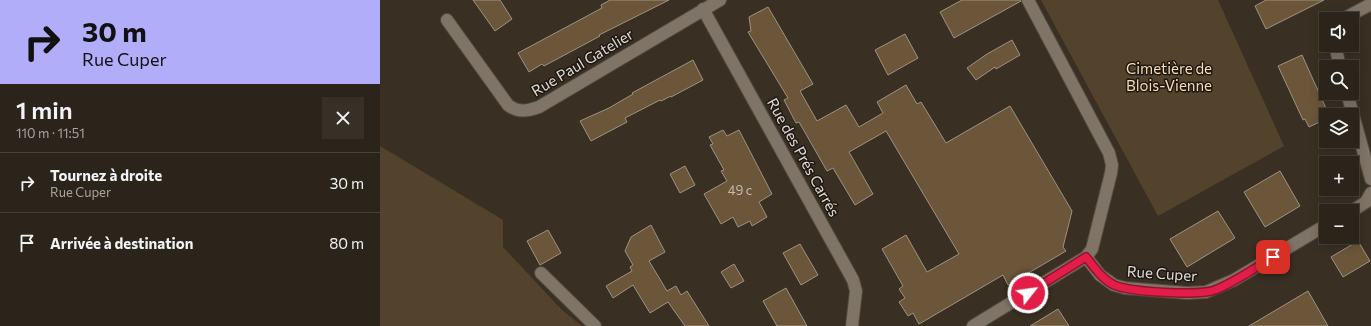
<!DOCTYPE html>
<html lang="fr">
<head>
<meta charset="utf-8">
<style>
  :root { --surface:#2b241a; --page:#373027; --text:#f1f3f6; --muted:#a6a4a2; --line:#474139 }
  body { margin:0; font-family:Commissioner,sans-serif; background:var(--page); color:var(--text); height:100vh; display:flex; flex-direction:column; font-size:15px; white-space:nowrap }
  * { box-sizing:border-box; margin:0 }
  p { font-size:13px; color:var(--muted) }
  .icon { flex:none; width:22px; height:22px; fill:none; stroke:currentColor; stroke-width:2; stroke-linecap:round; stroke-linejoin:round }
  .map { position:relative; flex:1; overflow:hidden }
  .panel { display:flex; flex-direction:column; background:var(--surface); width:380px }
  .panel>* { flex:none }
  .top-card { background:#b2adf9; color:#111; overflow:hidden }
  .tools { position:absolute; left:939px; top:12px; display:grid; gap:8px }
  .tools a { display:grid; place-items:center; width:40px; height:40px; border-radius:0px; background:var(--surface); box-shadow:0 2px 10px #0003,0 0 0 1px var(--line); font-size:20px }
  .pin { position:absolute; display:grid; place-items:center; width:34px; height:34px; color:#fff; margin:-17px; border-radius:8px; box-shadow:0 2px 6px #0006 }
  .me { position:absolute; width:44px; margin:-22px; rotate:60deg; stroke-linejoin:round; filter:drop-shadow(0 0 3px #0008) }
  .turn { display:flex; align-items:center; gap:14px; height:84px; padding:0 16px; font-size:18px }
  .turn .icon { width:52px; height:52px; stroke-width:2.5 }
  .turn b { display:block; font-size:28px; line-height:34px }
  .round { display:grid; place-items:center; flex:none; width:42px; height:42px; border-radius:0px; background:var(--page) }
  .headline { display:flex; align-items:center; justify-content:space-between; height:68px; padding:0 16px }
  h1 { font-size:24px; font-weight:600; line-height:30px }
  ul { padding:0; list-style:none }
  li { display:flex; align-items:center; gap:12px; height:60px; padding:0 16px; border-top:1px solid var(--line) }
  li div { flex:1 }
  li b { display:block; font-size:15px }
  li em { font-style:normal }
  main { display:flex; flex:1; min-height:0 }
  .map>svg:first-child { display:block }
  .green { fill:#53432d }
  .building { fill:#6b563a; stroke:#9d9283 }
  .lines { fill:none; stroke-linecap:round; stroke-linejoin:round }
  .minor-casing { stroke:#524b40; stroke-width:14 }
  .minor { stroke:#7f7466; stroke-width:12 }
  .route-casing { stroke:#92132f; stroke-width:10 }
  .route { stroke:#e11d48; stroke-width:7 }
  .labels { text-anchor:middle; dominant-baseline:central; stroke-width:3; stroke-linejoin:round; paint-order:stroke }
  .number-label { font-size:13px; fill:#c4baae }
  .street-label { font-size:15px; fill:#e2dcd4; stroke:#1d1813 }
  .park-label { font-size:15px; fill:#fbdcb3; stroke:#1d1813 }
</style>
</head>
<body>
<main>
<section class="panel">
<div class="top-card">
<div class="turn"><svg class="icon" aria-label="right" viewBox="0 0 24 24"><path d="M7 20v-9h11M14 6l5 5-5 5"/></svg><div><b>30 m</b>Rue Cuper</div></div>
</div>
<div class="headline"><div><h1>1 min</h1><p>110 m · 11:51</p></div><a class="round"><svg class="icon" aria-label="close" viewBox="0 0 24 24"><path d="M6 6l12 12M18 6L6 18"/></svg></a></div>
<ul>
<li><svg class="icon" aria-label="right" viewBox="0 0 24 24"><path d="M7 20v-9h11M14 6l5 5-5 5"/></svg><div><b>Tournez à droite</b><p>Rue Cuper</p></div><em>30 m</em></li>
<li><svg class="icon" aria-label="arrive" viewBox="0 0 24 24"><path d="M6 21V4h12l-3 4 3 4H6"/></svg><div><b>Arrivée à destination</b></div><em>80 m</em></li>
</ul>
</section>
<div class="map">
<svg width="991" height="326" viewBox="0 0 991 326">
  <rect width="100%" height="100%" fill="#393023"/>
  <!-- green -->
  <g class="green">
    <path d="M661,0h177l66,146 -126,70z"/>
    <path d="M0,146l123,74v27l58,62 21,17h-202z"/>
  </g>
  <!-- building -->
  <g class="building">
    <path d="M93,0h27l12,19 -17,12z"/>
    <path d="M230,0h59l-70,35 1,1 -56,30 -2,-2 -13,8 -11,-19 84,-45 -1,-3z"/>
    <path d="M582,0h59v1l-67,37 -14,-26z"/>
    <path d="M886,0h58l-58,29 -11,-23z"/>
    <path d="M388,7l45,77 -13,7 17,30 29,-16 13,22 24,-14 -6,-11 29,-17 11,19 4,-2 25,41 64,-37 62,105 -9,36 3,4 -58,34 -5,-10 -84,49 -6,-11 -5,3 -9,-14 6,-4 -6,-9 4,-3 -21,-37 24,-14 21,37 32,-18 -73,-123 -37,21 24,42 -18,11 -22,-37 -6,3 -28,-49 -3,1 -12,-23 4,-2 -40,-66 3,-1 -2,-14z"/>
    <path d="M525,34l13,24 -30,17 -13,-25z"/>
    <path d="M632,40l8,15 -24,14 -1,-2 -19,13 -9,-12 20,-14z"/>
    <path d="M922,55l27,60h-3v4l-17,8 -4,-8 -2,1 -25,-54z"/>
    <path d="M313,60l10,20 -32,17v-1l-10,5 -1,-1 -35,18 2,4 -36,19 -11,-20 29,-13 24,-14 -1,-1z"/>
    <path d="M343,130l4,6 12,-6 33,64 -13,8 8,15 -15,9 -2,-5 -12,6 -5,-10 -12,7 -17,-30 23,-13 -6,-10 3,-1 -14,-25 3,-1 -4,-7z"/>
    <path d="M305,166l10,19 -15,8 -10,-19z"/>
    <path d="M900,171l20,35 -35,21 -21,-35z"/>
    <path d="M838,211l17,27 -48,29 -17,-28z"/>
    <path d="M271,225l14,27 -16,9 18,30 9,-5 5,9 6,-4 22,35h-24l-17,-24 -18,11 -17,-28 -20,13 -7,-12 26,-15 -2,-4 3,-2 -8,-14 6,-14z"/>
    <path d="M168,230l13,23 -21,12 -13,-24z"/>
    <path d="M978,241l12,20 -27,16 -12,-20z"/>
    <path d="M420,244l18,31 -17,10 -18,-32z"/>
    <path d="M354,264l10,17 -13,7 -10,-16z"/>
    <path d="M406,288l21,38h-30l-14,-25z"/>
    <path d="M928,291l20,35h-79z"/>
    <path d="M678,309l11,17h-39z"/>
  </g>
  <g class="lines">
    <!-- minor casing -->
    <g class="minor-casing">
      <g id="minor">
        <path d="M323,9l150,271 3,11 -4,35"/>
        <path d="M963,19l28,-15"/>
        <path d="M67,20l61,85c10,8 20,6 31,2l181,-107"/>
        <path d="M955,45l5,22"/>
        <path d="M967,93l24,86"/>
        <path d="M972,211l14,-9 5,-9"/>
        <path d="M706,257l14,18 14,10 11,3 62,5 19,-1 28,-12 92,-55"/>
        <path d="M161,273l54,53"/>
        <path d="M593,326l113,-69 6,-8 19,-76 1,-8 -3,-12 -81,-153"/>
      </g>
    </g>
    <!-- minor -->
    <use href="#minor" class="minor"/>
  </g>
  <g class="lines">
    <!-- route casing -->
    <g class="route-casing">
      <path id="route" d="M648,293l58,-36c8,10 16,22 28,28 16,7 84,11 101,5 20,-8 40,-22 58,-33"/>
    </g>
    <!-- route -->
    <use href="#route" class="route"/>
  </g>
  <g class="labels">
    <!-- number labels -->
    <g class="number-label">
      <text x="360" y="190">49 c</text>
    </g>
    <!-- street labels -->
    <g class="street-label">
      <text transform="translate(202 62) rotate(-31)">Rue Paul Gatelier</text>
      <text transform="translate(424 157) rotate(61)">Rue des Prés Carrés</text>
      <text transform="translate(782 273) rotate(4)">Rue Cuper</text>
    </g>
    <!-- park labels -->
    <g class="park-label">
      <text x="789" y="68">Cimetière de<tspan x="789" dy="17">Blois-Vienne</tspan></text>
    </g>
  </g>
</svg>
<div class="tools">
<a><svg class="icon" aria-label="sound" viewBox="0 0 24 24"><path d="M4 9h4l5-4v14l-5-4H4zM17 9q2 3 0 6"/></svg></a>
<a><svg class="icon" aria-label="search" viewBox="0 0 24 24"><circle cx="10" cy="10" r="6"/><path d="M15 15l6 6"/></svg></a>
<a><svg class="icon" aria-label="layers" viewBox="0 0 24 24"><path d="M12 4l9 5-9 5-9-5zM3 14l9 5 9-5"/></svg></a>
<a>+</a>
<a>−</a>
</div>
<div class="pin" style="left:893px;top:257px;background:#d93025"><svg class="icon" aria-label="arrive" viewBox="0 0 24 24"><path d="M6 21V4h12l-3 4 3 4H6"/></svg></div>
<svg class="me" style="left:648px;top:293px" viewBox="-20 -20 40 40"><circle r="17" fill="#e11d48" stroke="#fff" stroke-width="3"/><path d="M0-11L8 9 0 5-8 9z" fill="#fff"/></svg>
</div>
</main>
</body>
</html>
